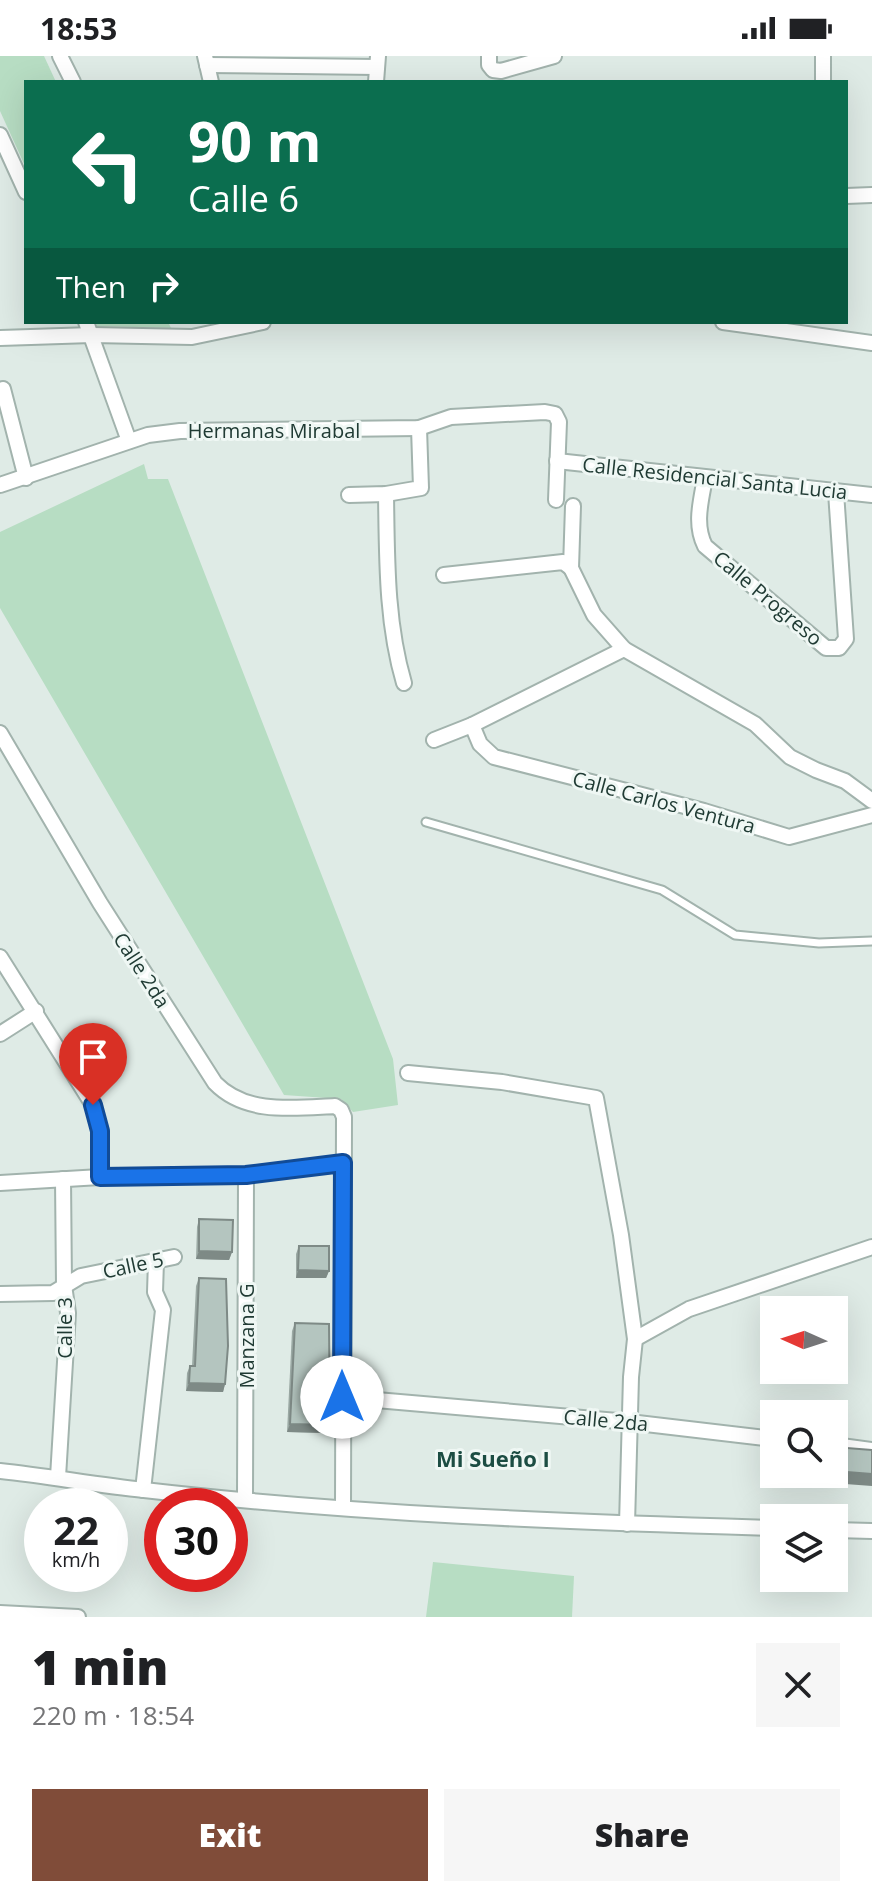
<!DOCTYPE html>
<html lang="en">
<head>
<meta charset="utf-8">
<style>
  :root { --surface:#fff; --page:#f6f6f6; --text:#202124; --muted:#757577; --accent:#804c39 }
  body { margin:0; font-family:"Open Sans",sans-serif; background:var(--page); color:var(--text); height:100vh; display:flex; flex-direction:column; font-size:30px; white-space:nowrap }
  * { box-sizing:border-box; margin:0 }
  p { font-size:26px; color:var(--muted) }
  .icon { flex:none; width:44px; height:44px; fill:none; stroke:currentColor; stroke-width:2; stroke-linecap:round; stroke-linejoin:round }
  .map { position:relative; height:1561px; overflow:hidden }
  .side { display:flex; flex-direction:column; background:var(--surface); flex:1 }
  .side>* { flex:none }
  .hud { position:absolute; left:24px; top:24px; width:824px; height:244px; border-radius:0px; box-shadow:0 8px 32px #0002; background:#0b6e4f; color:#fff; overflow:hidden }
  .needle { width:52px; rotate:273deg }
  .buttons { position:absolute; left:760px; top:1240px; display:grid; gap:16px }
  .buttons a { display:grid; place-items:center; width:88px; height:88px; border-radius:0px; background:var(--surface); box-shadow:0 8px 32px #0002; font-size:40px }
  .speed { position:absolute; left:24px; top:1432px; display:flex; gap:16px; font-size:40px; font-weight:700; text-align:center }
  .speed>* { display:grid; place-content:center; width:104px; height:104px; border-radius:50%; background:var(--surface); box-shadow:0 8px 32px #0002; line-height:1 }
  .speed small { font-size:20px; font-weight:400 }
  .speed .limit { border:12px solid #d22; background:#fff; color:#111 }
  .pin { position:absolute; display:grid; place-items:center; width:68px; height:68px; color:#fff; margin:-82px -34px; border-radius:50% 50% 50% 0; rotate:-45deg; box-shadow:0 0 8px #0007 }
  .pin .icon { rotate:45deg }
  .me { position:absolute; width:88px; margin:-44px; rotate:0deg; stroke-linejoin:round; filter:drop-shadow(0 0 6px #0008) }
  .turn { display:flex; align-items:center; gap:28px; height:168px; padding:0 32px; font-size:36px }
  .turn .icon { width:104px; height:104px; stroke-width:2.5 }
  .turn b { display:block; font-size:56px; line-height:68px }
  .then { display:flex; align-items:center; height:76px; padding:0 32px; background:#0003; gap:16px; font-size:30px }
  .round { display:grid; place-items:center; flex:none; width:84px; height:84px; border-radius:0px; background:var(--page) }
  .head { display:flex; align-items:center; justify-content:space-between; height:136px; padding:0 32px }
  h1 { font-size:48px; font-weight:800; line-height:60px }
  .button { display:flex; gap:16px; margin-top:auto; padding:16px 32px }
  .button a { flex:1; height:92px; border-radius:0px; background:var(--accent); color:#fff; font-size:32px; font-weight:800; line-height:92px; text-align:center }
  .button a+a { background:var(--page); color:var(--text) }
  .status { display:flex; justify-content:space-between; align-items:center; height:56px; padding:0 40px; background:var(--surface); direction:ltr }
  .status svg { height:22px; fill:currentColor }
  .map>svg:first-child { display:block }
  .green { fill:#b7ddc3 }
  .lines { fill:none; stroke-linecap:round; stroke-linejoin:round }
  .lane-casing { stroke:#a2b3ad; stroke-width:11 }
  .street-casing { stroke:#a2b3ad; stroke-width:18 }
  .lane { stroke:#fff; stroke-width:7 }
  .street { stroke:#fff; stroke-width:14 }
  .wall { fill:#9ba9a4 }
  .shaded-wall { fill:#7e8a86 }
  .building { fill:#b4c5bf; stroke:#7e8a86; stroke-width:2 }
  .route-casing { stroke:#114b97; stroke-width:20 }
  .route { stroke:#1a73e8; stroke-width:14 }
  .labels { text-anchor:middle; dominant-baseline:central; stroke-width:6; stroke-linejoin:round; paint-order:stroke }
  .street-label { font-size:20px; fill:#203b34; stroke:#eff7f4 }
  .neighbourhood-label { font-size:22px; font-weight:bold; fill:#1c4d43; stroke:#eff7f4 }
</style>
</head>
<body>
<div class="status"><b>18:53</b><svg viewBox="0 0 49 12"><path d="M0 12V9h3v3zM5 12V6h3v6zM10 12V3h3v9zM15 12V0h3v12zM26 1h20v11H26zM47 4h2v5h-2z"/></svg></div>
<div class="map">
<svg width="872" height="1561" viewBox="0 0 872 1561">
  <rect width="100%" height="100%" fill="#dfebe6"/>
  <!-- green -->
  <g class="green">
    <path d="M0,0h44l12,26h-30v86l-26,-57z"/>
    <path d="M96,266h72l3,6 -74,-2z"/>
    <path d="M144,408l4,15h20l225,580 5,46 -45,7 -12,-13 -57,-4 -284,-487v-76z"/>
    <path d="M433,1506l141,14 -2,41h-146z"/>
  </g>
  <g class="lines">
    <!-- lane casing -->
    <g class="lane-casing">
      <path id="lane" d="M426,766l236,68 73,45 84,8 53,-2"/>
    </g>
    <!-- street casing -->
    <g class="street-casing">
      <g id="street">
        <path d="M60,0l13,26"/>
        <path d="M205,0l6,26"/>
        <path d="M489,0v9l4,5 8,1 53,-15"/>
        <path d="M823,0v26"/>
        <path d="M207,9l170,2"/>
        <path d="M376,26l2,-26"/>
        <path d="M0,79l26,57"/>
        <path d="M846,140l26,-1"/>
        <path d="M86,266l43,119"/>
        <path d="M723,266l149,21"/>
        <path d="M0,282l92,-3 100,2 71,-15"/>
        <path d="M3,333l23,89"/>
        <path d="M557,405l315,34"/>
        <path d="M705,422c-4,23 -11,46 0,68l121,102h13l7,-9 -10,-147"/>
        <path d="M0,429l148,-50 32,-4 239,-3 32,-11 94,-5 10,2 4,8 -3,78"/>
        <path d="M386,438c1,63 0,128 18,189"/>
        <path d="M349,439l37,-1 35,-6 -2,-60"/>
        <path d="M573,450l-2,62 23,47 30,34 131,75 35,33 26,13 29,11 27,20"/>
        <path d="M444,519l119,-13 8,6"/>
        <path d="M472,669l8,19 14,13 210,54 85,26 83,-22"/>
        <path d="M0,677l100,170 115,180c31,32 79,25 120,23l6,4 3,7 -1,390"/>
        <path d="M434,684l38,-15 152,-76"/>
        <path d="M0,901l93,148 7,26v46"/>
        <path d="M0,978l36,-23"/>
        <path d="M408,1017l94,9 94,16 25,137 14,104 -4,38 -4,147"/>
        <path d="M0,1127l100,-6 146,-2 97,-12"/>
        <path d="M0,1238l53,-1 28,-17 93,-19"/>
        <path d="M635,1283l54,-30 183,-62"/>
        <path d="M342,1341l287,25 145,17"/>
        <path d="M834,1389l38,5"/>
        <path d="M0,1415c48,5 96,14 144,19 209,24 420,32 630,38"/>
        <path d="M58,1421l10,-164 -4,-28 -1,-106"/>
        <path d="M143,1434l20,-180 -8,-18 1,-31"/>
        <path d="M245,1442l1,-323"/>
        <path d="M834,1474l38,1"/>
        <path d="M0,1557l78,4"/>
      </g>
    </g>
    <!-- lane -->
    <use href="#lane" class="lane"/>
    <!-- street -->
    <use href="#street" class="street"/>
  </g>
  <!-- wall -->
  <g class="wall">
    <path d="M199,1163l33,33 -3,8 -33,-1 1,-32z"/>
    <path d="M299,1190l30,25 -3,7h-30v-24z"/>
    <path d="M199,1222l26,106 -2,8 -37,-1 1,-18 3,-7h2l4,-80z"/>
    <path d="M295,1267l32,110 -40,-1 5,-101z"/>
  </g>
  <!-- shaded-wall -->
  <g class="shaded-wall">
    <path d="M199,1195l33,1 -3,8 -33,-1z"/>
    <path d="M298,1214l31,1 -3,7h-30z"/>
    <path d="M189,1327l36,1 -2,8 -37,-1z"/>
    <path d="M290,1368l40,1 -3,8 -40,-1z"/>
    <path d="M834,1415l38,3v12l-67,-5 3,-7h26z"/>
  </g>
  <!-- building -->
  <g class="building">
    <path d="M199,1163l34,1 -1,32 -33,-1z"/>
    <path d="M299,1190h30v25l-31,-1z"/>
    <path d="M199,1222l27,1 2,67 -3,38 -36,-1 1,-17h5z"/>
    <path d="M295,1267l34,1 1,101 -40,-1z"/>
    <path d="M834,1391l38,3v24l-38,-3z"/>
  </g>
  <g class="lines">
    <!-- route casing -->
    <g class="route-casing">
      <path id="route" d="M93,1049l7,26v46l146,-2 97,-12 -1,234"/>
    </g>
    <!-- route -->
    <use href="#route" class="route"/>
  </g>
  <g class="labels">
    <!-- street labels -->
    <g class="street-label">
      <text x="274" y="374">Hermanas Mirabal</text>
      <text transform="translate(715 422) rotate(6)">Calle Residencial Santa Lucia</text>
      <text transform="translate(768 542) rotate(40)">Calle Progreso</text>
      <text transform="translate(664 746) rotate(15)">Calle Carlos Ventura</text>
      <text transform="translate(142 914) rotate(57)">Calle 2da</text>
      <text transform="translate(133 1209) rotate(-12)">Calle 5</text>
      <text transform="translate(64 1272) rotate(-90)">Calle 3</text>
      <text transform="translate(246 1280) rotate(-90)">Manzana G</text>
      <text transform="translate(606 1364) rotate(5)">Calle 2da</text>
    </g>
    <!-- neighbourhood labels -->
    <g class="neighbourhood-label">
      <text x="493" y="1402">Mi Sueño I</text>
    </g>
  </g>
</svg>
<div class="buttons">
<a><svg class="needle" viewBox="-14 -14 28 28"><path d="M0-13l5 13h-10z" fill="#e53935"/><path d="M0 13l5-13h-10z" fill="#757577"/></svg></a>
<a><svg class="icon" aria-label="search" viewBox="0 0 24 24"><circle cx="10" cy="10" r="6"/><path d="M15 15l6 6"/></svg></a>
<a><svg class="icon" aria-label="layers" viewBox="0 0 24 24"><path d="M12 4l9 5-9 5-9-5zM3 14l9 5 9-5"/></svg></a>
</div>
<div class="speed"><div>22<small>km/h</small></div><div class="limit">30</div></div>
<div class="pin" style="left:93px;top:1049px;background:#d93025"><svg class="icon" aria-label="arrive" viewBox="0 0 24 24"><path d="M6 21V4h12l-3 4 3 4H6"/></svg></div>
<svg class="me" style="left:342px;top:1341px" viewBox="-20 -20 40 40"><circle r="19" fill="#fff"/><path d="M0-13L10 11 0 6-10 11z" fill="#1a73e8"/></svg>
<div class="hud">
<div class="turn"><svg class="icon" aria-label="left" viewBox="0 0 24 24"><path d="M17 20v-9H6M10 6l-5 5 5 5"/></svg><div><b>90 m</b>Calle 6</div></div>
<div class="then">Then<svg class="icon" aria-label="right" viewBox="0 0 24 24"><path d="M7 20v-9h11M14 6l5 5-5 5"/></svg></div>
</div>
</div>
<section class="side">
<div class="head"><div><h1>1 min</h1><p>220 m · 18:54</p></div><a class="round"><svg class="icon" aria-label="close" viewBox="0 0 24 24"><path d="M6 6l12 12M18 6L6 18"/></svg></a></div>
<div class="button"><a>Exit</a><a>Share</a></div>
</section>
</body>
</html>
